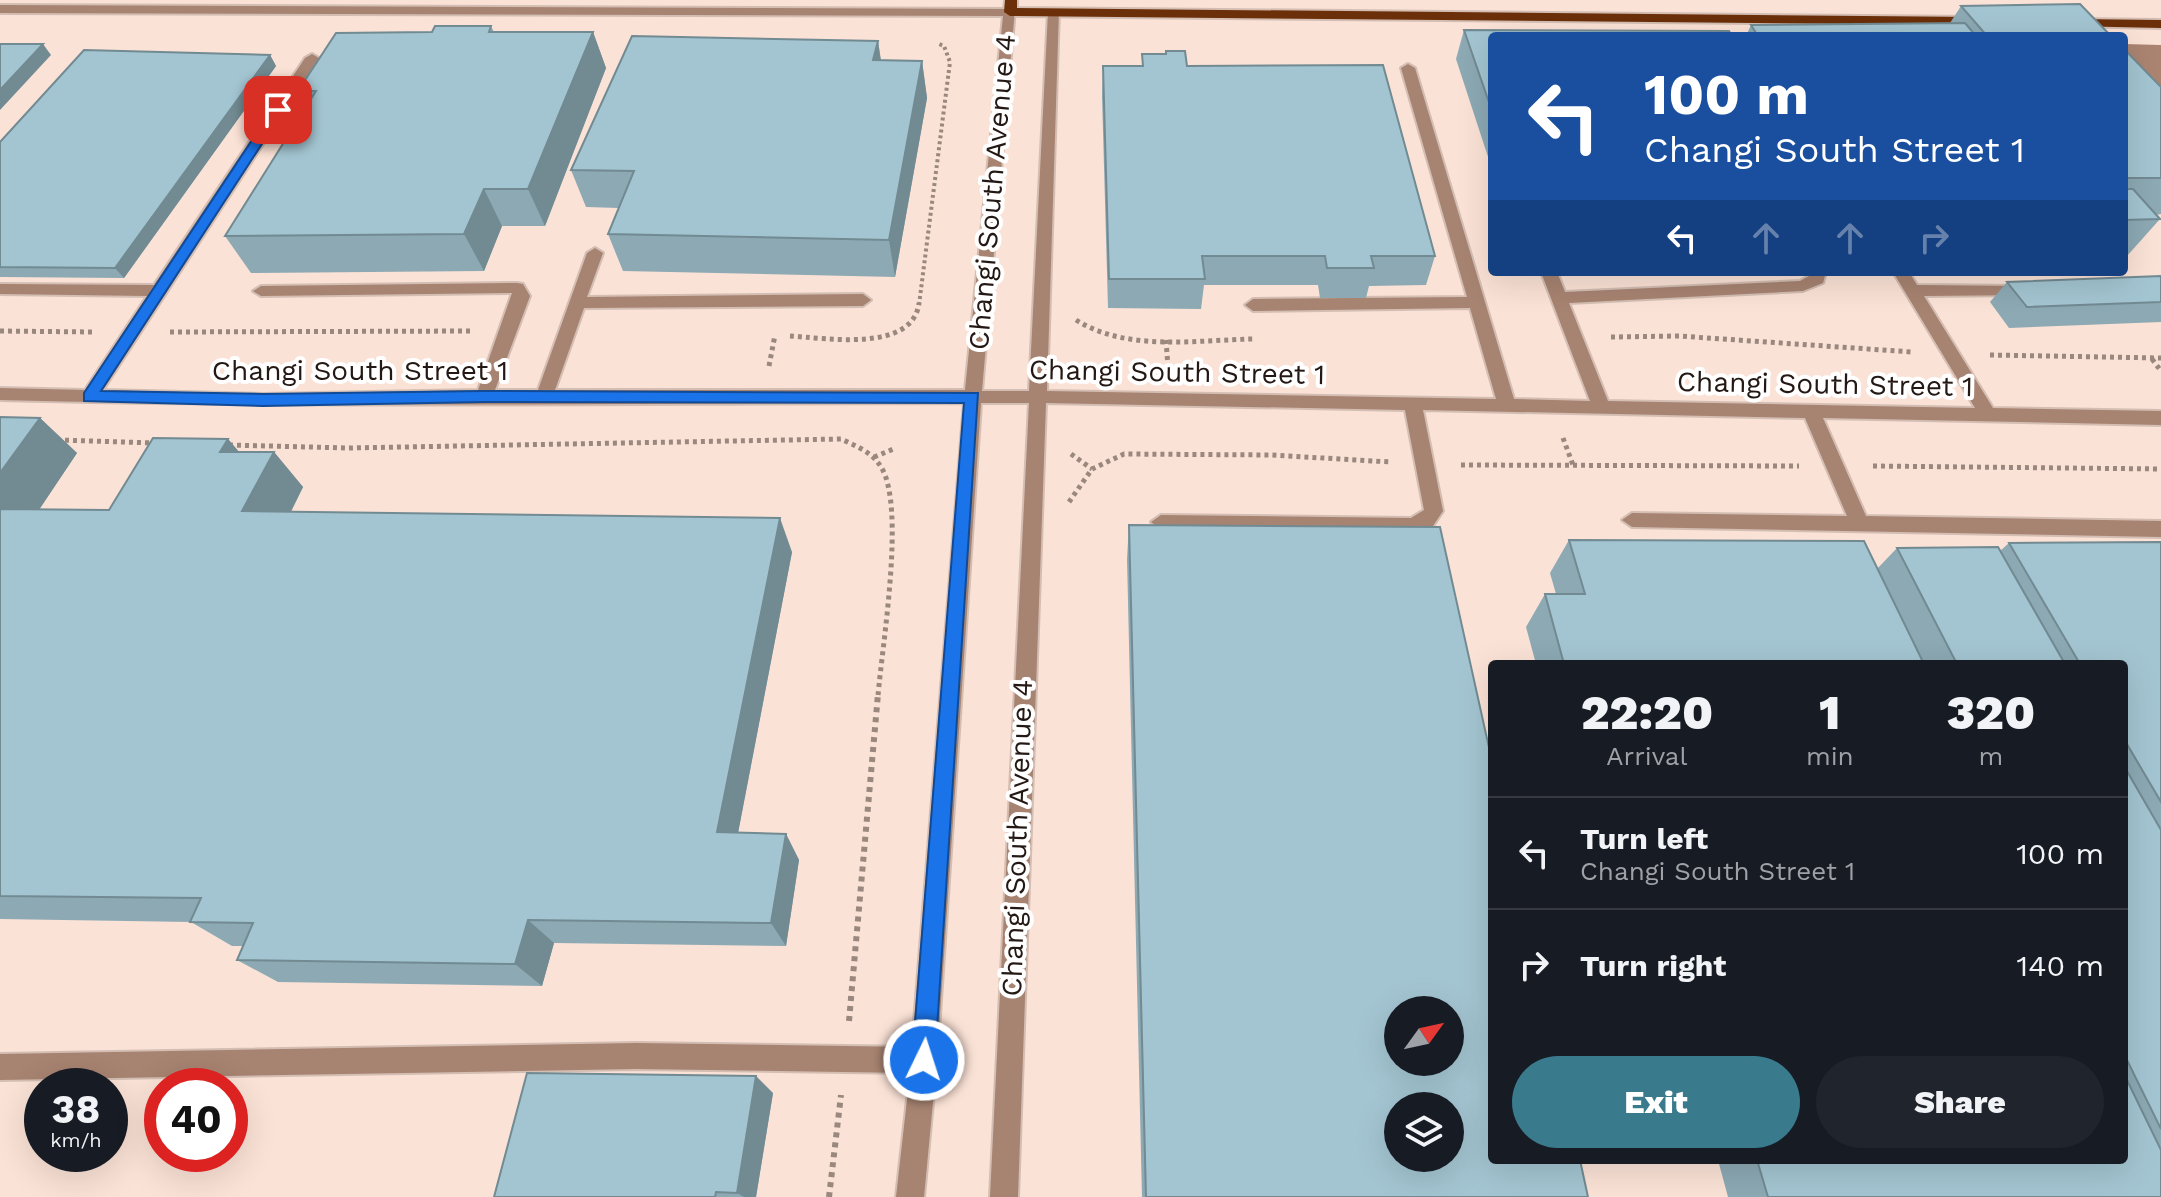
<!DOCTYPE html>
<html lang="en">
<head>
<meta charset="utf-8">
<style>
  :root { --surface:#171b24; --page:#20242c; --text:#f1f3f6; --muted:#9ea1a6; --line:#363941; --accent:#3a7a8d }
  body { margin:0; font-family:"Work Sans",sans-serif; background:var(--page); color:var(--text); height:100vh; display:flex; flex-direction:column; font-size:30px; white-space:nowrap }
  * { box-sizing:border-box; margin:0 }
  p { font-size:26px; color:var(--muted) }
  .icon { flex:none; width:44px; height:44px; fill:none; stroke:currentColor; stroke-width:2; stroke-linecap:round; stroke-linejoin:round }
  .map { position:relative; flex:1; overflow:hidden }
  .side { position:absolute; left:1488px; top:660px; width:640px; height:504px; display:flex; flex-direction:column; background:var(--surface); border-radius:8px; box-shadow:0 8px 32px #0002 }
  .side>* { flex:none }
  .top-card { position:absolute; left:1488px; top:32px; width:640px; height:244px; border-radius:8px; box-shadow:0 8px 32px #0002; background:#1a4fa0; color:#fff; overflow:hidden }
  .needle { width:52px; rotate:57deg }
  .tools { position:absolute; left:1384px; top:996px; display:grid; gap:16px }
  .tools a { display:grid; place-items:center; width:80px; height:80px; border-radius:50%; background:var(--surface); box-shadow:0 8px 32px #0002; font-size:40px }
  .speed { position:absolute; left:24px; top:1068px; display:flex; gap:16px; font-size:40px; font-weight:700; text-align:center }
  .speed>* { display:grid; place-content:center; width:104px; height:104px; border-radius:50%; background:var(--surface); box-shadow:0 8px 32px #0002; line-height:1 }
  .speed small { font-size:20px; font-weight:400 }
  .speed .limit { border:12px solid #d22; background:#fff; color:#111 }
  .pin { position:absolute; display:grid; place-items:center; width:68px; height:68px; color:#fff; margin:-34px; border-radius:16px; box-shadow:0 4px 12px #0006 }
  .me { position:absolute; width:88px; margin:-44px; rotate:4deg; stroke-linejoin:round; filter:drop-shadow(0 0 6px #0008) }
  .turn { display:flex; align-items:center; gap:28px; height:168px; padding:0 24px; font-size:36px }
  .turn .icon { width:104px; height:104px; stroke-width:2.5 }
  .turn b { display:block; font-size:56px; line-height:68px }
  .lanes { display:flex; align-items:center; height:76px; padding:0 24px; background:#0003; justify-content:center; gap:40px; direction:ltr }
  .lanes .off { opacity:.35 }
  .eta { display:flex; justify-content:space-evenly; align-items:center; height:136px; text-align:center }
  .eta b { font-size:48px; font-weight:800; line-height:56px }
  .button { display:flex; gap:16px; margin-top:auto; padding:16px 24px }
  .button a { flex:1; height:92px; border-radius:48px; background:var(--accent); color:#fff; font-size:32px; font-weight:800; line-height:92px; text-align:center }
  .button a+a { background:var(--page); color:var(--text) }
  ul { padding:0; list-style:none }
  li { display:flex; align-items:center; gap:24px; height:112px; padding:0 24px; border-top:2px solid var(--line) }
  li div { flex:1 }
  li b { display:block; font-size:30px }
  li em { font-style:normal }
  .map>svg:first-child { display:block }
  .water { fill:#ab8471 }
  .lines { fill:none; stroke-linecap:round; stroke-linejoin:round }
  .minor-casing { stroke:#d4beb3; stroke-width:4 }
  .major-casing { stroke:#d4beb3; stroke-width:4 }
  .path-far2 { stroke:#9a887f; stroke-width:4; stroke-dasharray:3 3; stroke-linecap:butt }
  .path-far1 { stroke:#9a887f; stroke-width:5; stroke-dasharray:4 4; stroke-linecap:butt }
  .path { stroke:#9a887f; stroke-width:6; stroke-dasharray:5 5; stroke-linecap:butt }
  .minor { fill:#a78371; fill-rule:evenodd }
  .major { fill:#6b2f09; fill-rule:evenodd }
  .wall { fill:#8ca9b4 }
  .shaded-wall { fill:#728a92 }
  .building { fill:#a3c5d1; stroke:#728a92; stroke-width:2; fill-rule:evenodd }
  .route { fill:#1a73e8; stroke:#114b97; stroke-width:2 }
  .labels { text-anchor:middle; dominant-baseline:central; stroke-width:8; stroke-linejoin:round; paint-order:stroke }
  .street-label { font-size:28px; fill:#231813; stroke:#fff }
</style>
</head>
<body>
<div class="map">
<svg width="2161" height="1197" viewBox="0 0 2161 1197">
  <rect width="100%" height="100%" fill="#fbe2d6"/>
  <!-- water -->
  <path class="water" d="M2124,44l37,1v52l-37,-41z"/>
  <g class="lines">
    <!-- minor casing -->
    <g class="minor-casing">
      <path id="minor" d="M0,5l1015,4 -33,382h47l19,-379 11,-3 -12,382 449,8 -26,-91 -217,3 -8,-6 8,-6 214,-2 -66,-229 7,-4 7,4 99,331 76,2 -49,-129h16l8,20 235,-11 9,-5 1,-4h16l-3,11 -20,8 -234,12 39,98 367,7 -82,-136h16l8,13 107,1 6,1v8l-106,1 69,112 168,3v14l-338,-7 43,98 295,5v16l-529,-10 -10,-7 10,-7 215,3 -42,-98 -382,-8 20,101 -10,15 -21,7 -251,-4 -10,-7 10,-7 250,3 13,-8 -19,-100 -359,-7 -28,794h-28l39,-794h-48l-44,657 -13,137h-28l14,-124 -274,-4 -636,11v-26l636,-11 276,4 52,-644c-322,0 -643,5 -964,-3v-12l85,2 62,-94 -147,-2v-10l154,1 151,-227 7,-4 7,4 -216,332 160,4 215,-4 34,-97 -251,3 -8,-5 8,-5 256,-3 6,1 7,12 -35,94h43l49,-137 8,-5 8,5 -16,44 276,-3 8,6 -8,6 -279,2 -29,82h410l38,-374 -1003,-3z"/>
    </g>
    <!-- major casing -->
    <g class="major-casing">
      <g id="major">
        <path d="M1005,0h12v8l961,9 7,4 -7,4 -968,-9 -6,-4z"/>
        <path d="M2074,19l87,1v8l-92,-2v-6z"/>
      </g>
    </g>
    <!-- path-far2 -->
    <path class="path-far2" d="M919,305l31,-243 -6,-16 -5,-2"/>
    <!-- path-far1 -->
    <g class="path-far1">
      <path d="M1076,320c51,32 120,20 177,19"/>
      <path d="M0,331l92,1"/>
      <path d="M170,332l302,-1"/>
      <path d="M790,336c35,2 123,17 129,-33"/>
      <path d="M1611,337l68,-1 233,16"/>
      <path d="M1166,340l2,27"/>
      <path d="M1990,355l171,3"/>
      <path d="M2152,359l9,12"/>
      <path d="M769,366l6,-31"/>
      <path d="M1563,438l10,27"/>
      <path d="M57,440l98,3"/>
      <path d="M229,445l119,3 493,-9c15,7 31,13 40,28 25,39 1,179 -3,229"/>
      <path d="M1071,454l21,15"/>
      <path d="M874,457l22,-9"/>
      <path d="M1461,465l338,1"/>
      <path d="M1873,466l288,3"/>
      <path d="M1069,502l23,-33 32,-15 147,1 120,7"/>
    </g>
    <!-- path -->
    <g class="path">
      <path d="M849,1021l29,-327"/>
      <path d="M829,1197l12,-102"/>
    </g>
    <!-- minor -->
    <use href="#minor" class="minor"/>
    <!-- major -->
    <use href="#major" class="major"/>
  </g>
  <!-- wall -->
  <g class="wall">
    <path d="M1961,6l150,30h-365l5,-11 199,-2z"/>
    <path d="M491,26l3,6h99l13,36 -61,158h-43l-18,45 -233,2 -26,-37 82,-131 -9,-14 134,-59z"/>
    <path d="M1464,30l28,6v133l-36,-110z"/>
    <path d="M878,41l3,19 41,1 5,37 -32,179 -272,-6 -15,-37 11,-26 -33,-1 -15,-37z"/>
    <path d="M2124,49l37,38v127l-5,1 4,4 -33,37h-3z"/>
    <path d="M1142,54l45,12 248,190 -9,29 -57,1 -3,12h-46l-2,-13h-114l-3,24 -93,-1 -6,-212 1,-30h39z"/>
    <path d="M270,55l6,11 -152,212 -124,-1v-135z"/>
    <path d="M2161,276v46l-152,6 -19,-26 17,-20z"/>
    <path d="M0,417l40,1 37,35 -38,56 70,1 119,-71 11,13h35l29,35 -12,25 501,40 -54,281 48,1 13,26 -13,86 -232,-3 -12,43 -264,-4 -41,-22 7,-14h-12l-41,-24 -191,-3z"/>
    <path d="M1129,525l459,672h-446l-15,-638z"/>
    <path d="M1569,540l308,29 20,-21 103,3 9,-8 152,-1v655h-433l-10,-37h406v-496h-588l-10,-37 19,-33h11l-6,-21z"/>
    <path d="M773,1093l-17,104h-262z"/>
  </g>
  <!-- shaded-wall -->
  <g class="shaded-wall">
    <path d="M593,32l13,36 -61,158 -17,-37z"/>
    <path d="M878,41l5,36 -10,-17z"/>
    <path d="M43,44l8,11 -51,55v-20z"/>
    <path d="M270,55l6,11 -152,212 -9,-10z"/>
    <path d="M922,61l5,37 -32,179 -6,-37z"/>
    <path d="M484,189l18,37 -18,45 -20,-37z"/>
    <path d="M40,418l37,35 -60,90 -17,-14v-56z"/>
    <path d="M228,439l30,35 -38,-22z"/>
    <path d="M274,452l29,35 -29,58 -32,-34z"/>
    <path d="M780,518l12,34 -59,307 -16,-27z"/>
    <path d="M786,834l13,26 -13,86 -15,-23z"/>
    <path d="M528,920l26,23 -12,43 -27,-22z"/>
    <path d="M756,1076l17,17 -17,104h-12l-7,-4z"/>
  </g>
  <!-- building -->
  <g class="building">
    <path d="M2080,4l31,32h-124l-26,-30z"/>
    <path d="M1965,23l11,13h-218l-7,-11z"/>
    <path d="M435,26h56l-2,6h104l-65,157h-44l-20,45 -239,2 91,-145h-18l38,-58 96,-1z"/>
    <path d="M1464,30l265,1 3,5h-240v75z"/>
    <path d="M632,36l246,5 -5,19 49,1 -33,179 -281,-6 26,-63 -63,-1z"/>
    <path d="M0,44h43l-43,46z"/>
    <path d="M2124,49l37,38v91h-37z"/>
    <path d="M84,50l186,5 -155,213 -115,-1v-125z"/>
    <path d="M1166,51h19l2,15 196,-1 52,191h-64l3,12h-47l-2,-12h-123l3,23h-96l-6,-213h40l-1,-12h24z"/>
    <path d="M2124,189h9l27,30 -36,1z"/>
    <path d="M2161,276v26l-134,5 -20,-25z"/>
    <path d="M0,417l40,1 -40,55z"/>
    <path d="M153,438l75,1 -8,13h54l-32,59 538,7 -63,314 69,2 -15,89 -243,-3 -13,44 -278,-4 16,-37 -63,-1 11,-24 -201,-2v-387l109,1z"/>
    <path d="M1129,525l311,2 52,234v399h88l8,37h-442zM1398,1010h52v52h-52zM1398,1106h52v52h-52z"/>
    <path d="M1569,540l295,1 60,123h-360l-19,-70h40z"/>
    <path d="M2161,542v260l-37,-63v-75h-44l-71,-121z"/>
    <path d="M1998,547l67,117h-108l-60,-116z"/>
    <path d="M2124,766l37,64v299l-37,-75z"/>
    <path d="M527,1073l229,3 -19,117 -21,-1 -1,5h-221z"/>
    <path d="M2124,1074l37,76v47h-393l-11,-37h367z"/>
  </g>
  <!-- route -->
  <path class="route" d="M278,106l6,4 -183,281 162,3 221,-3 494,2 -43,667 -3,8 -8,3 -8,-3 -4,-8 52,-657 -480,-1 -221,4 -179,-5v-8l188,-283z"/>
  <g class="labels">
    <!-- street labels -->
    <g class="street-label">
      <text transform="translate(992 192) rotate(-85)">Changi South Avenue 4</text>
      <text x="360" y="370">Changi South Street 1</text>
      <text transform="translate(1177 372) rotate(1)">Changi South Street 1</text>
      <text transform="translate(1825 384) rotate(1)">Changi South Street 1</text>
      <text transform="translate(1017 838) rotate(-88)">Changi South Avenue 4</text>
    </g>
  </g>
</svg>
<div class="tools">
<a><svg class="needle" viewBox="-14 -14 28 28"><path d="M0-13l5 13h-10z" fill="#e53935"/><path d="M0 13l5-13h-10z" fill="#9ea1a6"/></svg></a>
<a><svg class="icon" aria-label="layers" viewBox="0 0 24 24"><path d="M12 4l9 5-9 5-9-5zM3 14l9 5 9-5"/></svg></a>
</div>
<div class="speed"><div>38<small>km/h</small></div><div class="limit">40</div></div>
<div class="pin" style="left:278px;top:110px;background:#d93025"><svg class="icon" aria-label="arrive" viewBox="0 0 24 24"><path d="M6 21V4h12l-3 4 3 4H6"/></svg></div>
<svg class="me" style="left:924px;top:1060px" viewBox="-20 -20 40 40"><circle r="17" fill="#1a73e8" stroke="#fff" stroke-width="3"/><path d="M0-11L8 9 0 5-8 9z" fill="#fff"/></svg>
<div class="top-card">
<div class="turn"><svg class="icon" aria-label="left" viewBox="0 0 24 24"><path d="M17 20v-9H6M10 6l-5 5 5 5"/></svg><div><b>100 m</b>Changi South Street 1</div></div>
<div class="lanes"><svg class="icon" aria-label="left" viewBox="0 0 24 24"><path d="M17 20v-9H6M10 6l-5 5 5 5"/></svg><svg class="icon off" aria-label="ahead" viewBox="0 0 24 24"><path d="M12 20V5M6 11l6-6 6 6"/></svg><svg class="icon off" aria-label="ahead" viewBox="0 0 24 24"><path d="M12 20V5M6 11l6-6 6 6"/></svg><svg class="icon off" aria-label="right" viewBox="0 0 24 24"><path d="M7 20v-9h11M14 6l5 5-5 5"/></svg></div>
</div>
<section class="side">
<div class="eta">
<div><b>22:20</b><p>Arrival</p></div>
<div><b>1</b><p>min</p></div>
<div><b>320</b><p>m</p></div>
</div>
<ul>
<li><svg class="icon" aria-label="left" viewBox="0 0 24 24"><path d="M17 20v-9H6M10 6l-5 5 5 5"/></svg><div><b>Turn left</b><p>Changi South Street 1</p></div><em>100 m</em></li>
<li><svg class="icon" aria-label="right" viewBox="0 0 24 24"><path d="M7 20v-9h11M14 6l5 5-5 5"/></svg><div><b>Turn right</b></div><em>140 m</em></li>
</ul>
<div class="button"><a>Exit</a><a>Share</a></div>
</section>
</div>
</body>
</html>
